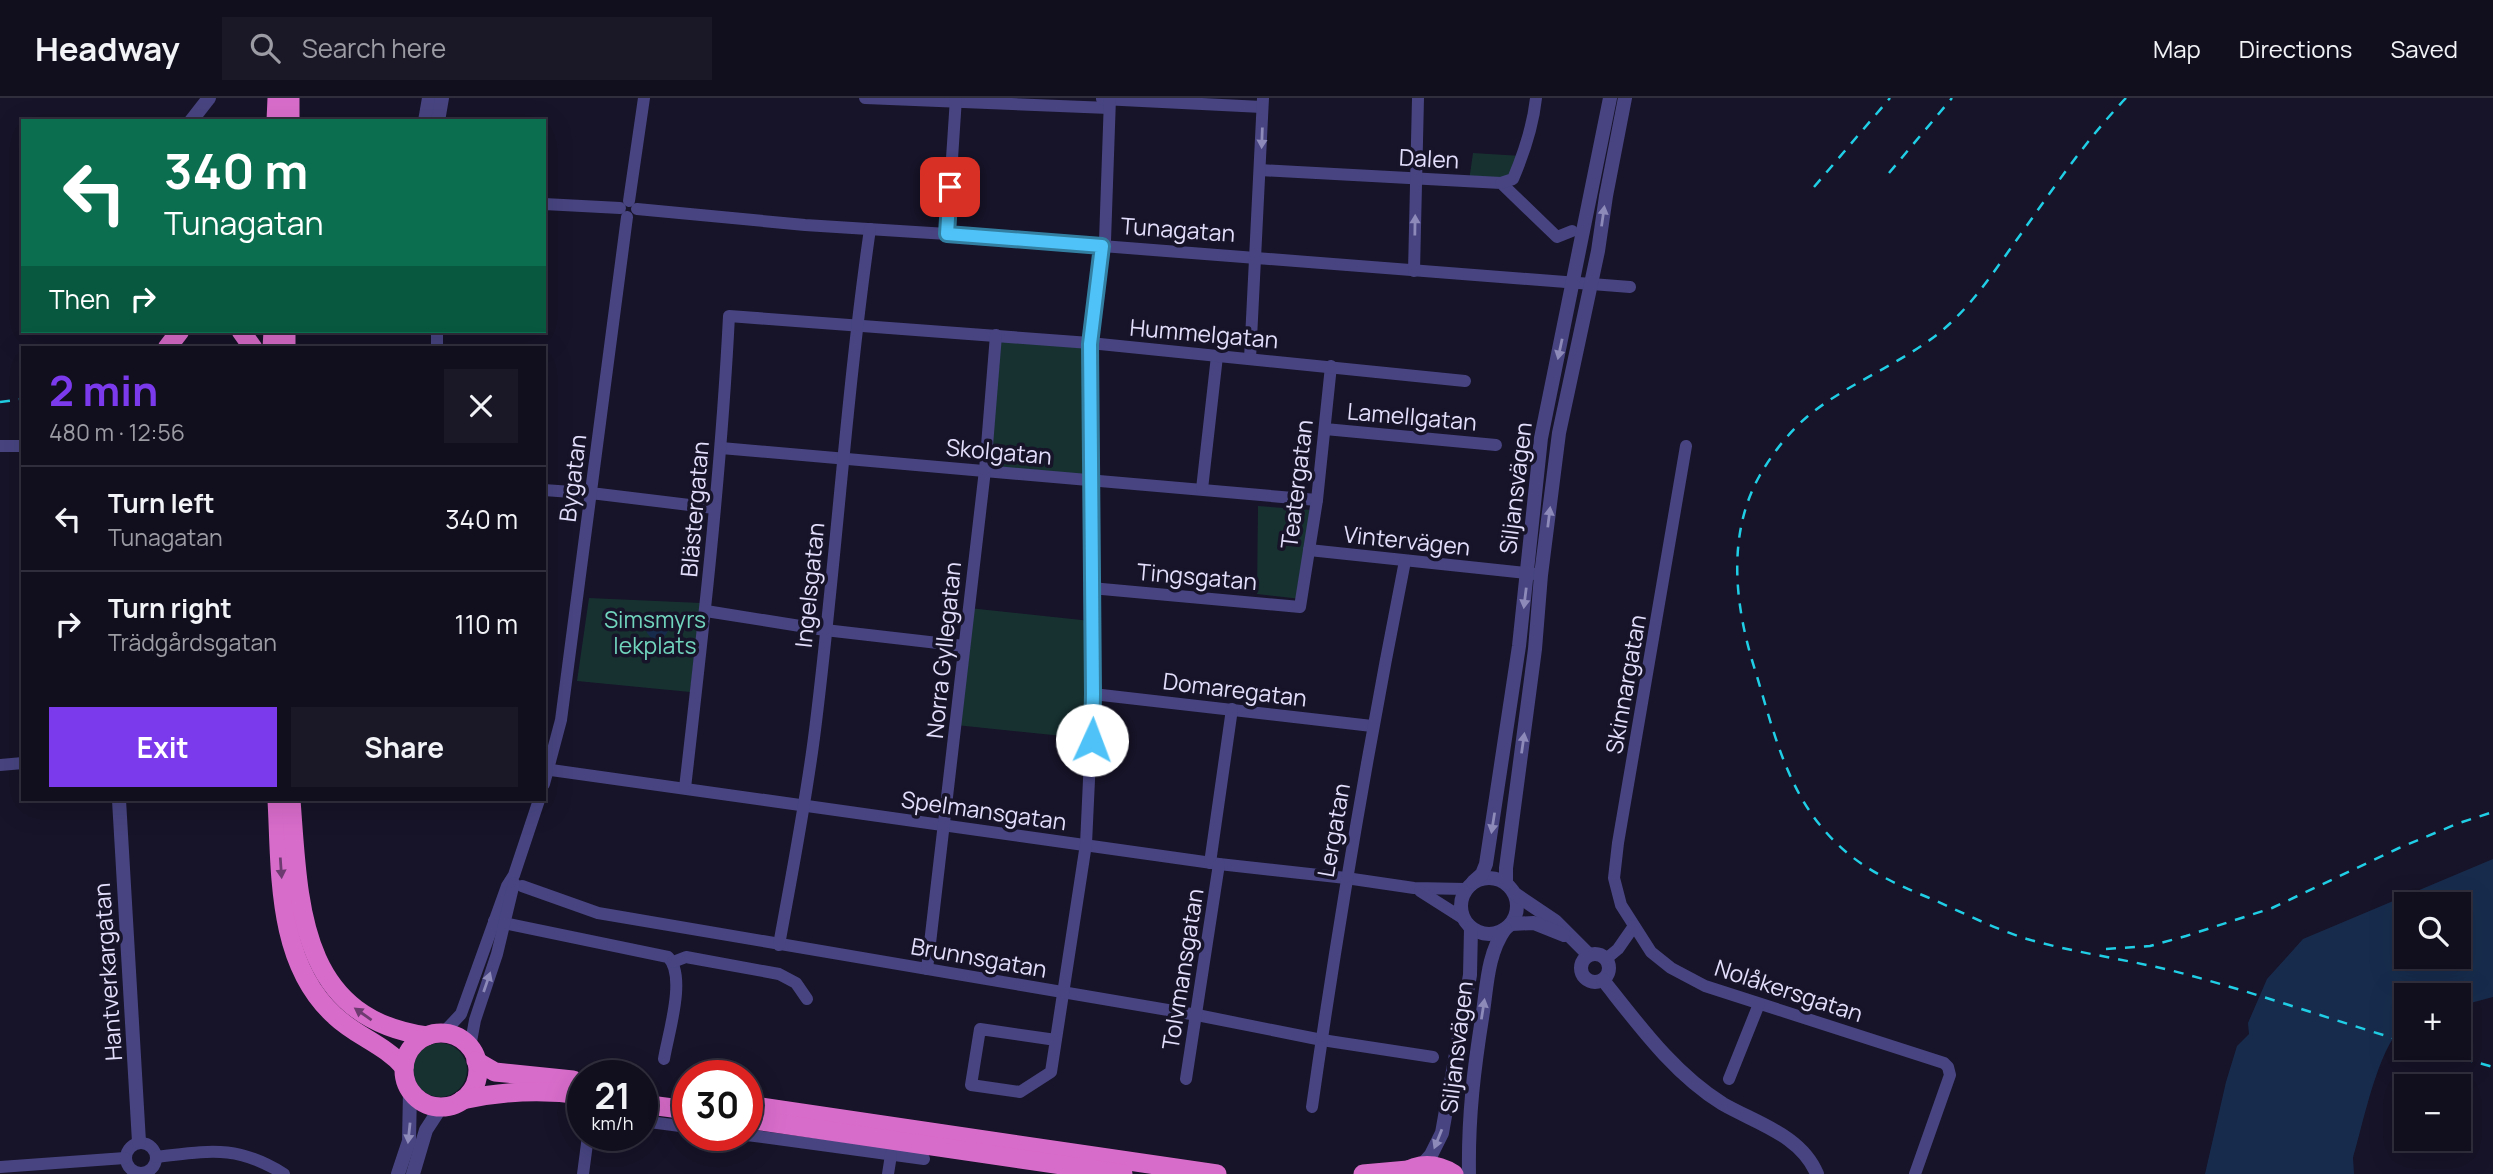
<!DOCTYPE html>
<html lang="en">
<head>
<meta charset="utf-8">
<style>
  :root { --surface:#110e1e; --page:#1a1727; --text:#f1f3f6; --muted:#9c9ca4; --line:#302e3c; --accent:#7c3aed }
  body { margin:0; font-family:Manrope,sans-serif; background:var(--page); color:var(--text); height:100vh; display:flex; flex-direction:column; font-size:26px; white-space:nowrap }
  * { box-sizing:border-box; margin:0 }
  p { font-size:23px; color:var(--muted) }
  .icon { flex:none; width:38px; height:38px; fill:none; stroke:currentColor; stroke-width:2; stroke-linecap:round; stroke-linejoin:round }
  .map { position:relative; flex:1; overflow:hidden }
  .drawer { position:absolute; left:21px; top:248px; width:525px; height:455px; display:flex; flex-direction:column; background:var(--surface); border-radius:0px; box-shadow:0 7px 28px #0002,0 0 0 2px var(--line) }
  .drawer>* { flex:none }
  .hud { position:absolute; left:21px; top:21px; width:525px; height:214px; border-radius:0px; box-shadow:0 7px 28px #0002,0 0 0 2px var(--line); background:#0b6e4f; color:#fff; overflow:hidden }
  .buttons { position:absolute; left:2394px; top:794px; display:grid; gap:14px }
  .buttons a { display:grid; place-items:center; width:77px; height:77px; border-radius:0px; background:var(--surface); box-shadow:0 7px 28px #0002,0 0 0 2px var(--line); font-size:35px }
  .speed { position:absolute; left:567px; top:962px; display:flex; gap:14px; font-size:35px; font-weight:700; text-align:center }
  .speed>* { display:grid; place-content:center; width:91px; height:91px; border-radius:50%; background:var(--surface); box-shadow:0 7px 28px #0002,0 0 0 2px var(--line); line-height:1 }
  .speed small { font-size:18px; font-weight:400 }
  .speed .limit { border:10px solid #d22; background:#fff; color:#111 }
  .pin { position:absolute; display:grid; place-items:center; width:60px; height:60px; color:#fff; margin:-30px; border-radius:14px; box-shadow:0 4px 10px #0006 }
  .me { position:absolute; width:77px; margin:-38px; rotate:2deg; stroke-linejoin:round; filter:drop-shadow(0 0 5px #0008) }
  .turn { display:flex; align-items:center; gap:24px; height:147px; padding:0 28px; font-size:32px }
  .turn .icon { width:91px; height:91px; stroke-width:2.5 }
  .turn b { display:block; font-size:49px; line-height:60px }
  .then { display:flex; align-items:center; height:66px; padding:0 28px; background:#0003; gap:14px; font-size:26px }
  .round { display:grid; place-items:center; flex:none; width:74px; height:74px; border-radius:0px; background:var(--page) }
  .head { display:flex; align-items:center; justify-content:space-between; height:119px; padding:0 28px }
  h1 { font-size:42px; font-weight:700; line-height:52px; color:var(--accent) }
  .button { display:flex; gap:14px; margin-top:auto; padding:14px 28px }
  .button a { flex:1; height:80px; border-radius:0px; background:var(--accent); color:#fff; font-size:28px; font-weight:700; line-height:80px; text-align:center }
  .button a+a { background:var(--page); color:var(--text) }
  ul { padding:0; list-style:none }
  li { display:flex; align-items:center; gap:21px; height:105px; padding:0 28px; border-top:2px solid var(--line) }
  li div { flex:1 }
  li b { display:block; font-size:26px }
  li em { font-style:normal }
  header { display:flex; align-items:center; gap:42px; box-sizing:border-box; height:98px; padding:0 35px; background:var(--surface); border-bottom:2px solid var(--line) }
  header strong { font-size:33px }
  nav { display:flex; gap:38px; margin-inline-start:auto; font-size:24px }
  .search { width:490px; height:63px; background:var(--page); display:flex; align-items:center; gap:18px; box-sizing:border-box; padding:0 24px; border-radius:0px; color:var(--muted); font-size:26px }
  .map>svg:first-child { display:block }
  .green { fill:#173131 }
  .water { fill:#172c4d; fill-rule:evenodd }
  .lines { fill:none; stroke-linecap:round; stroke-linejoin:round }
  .minor { stroke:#474481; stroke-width:12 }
  .tertiary { stroke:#474481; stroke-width:14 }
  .trunk { stroke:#d86cca; stroke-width:19 }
  .rail { stroke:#20cfe5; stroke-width:2.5; stroke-dasharray:10 9; stroke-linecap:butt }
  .oneway { fill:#8d89b8 }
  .oneway2 { fill:#6e3b71 }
  .route-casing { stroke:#337fa1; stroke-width:18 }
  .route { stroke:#4fc3f7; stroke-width:12 }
  .labels { text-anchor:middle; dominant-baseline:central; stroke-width:7; stroke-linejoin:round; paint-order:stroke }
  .street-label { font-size:23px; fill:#e2defb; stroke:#171328 }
  .park-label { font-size:23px; fill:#71d4bd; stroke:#171328 }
</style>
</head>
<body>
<header>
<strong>Headway</strong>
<div class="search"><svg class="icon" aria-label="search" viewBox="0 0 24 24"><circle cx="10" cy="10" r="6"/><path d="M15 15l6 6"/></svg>Search here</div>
<nav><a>Map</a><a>Directions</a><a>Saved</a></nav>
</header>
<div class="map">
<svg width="2493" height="1076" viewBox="0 0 2493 1076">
  <rect width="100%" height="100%" fill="#171328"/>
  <!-- green -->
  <g class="green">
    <path d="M1473,55l49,3 -9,23 -44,2z"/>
    <path d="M996,237l94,8 2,137 -107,-10z"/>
    <path d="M1258,408l54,4 -11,89 -44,-5z"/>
    <path d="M589,500l112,5 -11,89 -113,-11z"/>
    <path d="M969,510l122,13 1,118 -136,-14z"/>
    <circle cx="440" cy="972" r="27"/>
  </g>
  <!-- water -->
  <g class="water">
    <circle cx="657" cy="530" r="11"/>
    <path d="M2493,761v138l-34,9v-10h-53v30c-26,11 -44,103 -53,132l1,16h-149l21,-92 11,-36 12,-12 -1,-11 19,-44 36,-40zM2406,807h53v52h-53z"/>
  </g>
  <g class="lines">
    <!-- minor -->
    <g class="minor">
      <path d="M865,0l244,10"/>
      <path d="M1102,1l160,8"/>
      <path d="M1260,72l241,13 56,54 15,-6"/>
      <path d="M1501,85l12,-4c11,-26 20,-53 23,-81"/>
      <path d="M629,103l15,-103"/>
      <path d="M544,106l76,4"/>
      <path d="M637,111l168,16 142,9 683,53"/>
      <path d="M947,136l9,-136"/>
      <path d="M1414,173l4,-173"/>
      <path d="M437,250v-17"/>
      <path d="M1250,261l13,-261"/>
      <path d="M1325,331l171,16"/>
      <path d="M0,348h23"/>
      <path d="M1686,348l-68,397 -4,35 7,27 30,47 20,16 34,18 239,77 4,4 2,8 -35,99"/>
      <path d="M721,350l596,52"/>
      <path d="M1202,391l15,-133"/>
      <path d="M544,392l55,4 115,14"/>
      <path d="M1309,452l226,24"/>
      <path d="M1091,490l209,19 17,-107 14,-134"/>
      <path d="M706,513l119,19 139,16"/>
      <path d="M1093,596l279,32"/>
      <path d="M0,667l23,-2"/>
      <path d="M544,671l675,95 127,14 68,10 52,1"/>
      <path d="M544,686l17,-64 66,-503"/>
      <path d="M685,690c18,-157 36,-314 44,-472l361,27 375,38"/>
      <path d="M1210,765l22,-154"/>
      <path d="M522,788l76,27 599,102 125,25 111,17"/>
      <path d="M1420,793l44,28"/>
      <path d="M494,823l174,36c19,19 0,77 -4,102"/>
      <path d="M779,847c13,-72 27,-143 36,-215 21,-167 31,-335 55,-501"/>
      <path d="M1606,861l12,-10 16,-23"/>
      <path d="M673,864l13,-5 93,17 17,9 11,16"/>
      <path d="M927,871l58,-499 11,-135"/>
      <path d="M443,935l18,-19 46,-128 7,-11 25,-75"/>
      <path d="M1056,942l-76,-11 -9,56 49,7 31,-20 35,-228 7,-150 -3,-351 12,-97 3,-5 5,-143"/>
      <path d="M470,949l5,-27 22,-66 17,-71"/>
      <path d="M1186,981l33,-215"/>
      <path d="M1729,981l30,-75"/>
      <path d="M1312,1009c26,-183 57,-364 93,-546"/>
      <path d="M642,1023l46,6"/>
      <path d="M747,1037l177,24"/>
      <circle cx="141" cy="1060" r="15"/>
      <path d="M156,1059c53,-6 80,-13 128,17"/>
      <path d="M0,1069l125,-9"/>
      <path d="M583,1076l5,-38"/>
      <path d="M888,1076l3,-19"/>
    </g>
    <!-- tertiary -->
    <g class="tertiary">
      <path d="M191,23l18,-23"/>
      <path d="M425,23l4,-23"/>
      <path d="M438,23l4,-23"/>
      <path d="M119,702l20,342"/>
      <circle cx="1489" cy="808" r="28"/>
      <path d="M1473,784l9,-8 4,-10 33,-218 22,-208 69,-340"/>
      <path d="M1506,785v-15l29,-219 6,-74 18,-142 39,-182 8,-55 19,-98"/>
      <path d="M1515,796l40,27 34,34"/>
      <path d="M1511,826l23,-1 30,12"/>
      <circle cx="1595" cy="870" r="14"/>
      <path d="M1603,882c35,44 71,94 120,124 33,19 78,31 94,70"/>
      <path d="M1421,1068l10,-11 11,-22 28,-158 1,-47"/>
      <path d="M398,1076l11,-33 1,-50"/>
      <path d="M413,1076l13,-44 15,-23"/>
      <path d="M1469,1076c-1,-57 5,-106 14,-162 4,-28 5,-59 22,-83"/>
    </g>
    <!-- trunk -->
    <g class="trunk">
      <path d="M276,23l1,-23"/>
      <path d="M290,23v-23"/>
      <path d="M241,233l12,17"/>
      <path d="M167,250l13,-17"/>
      <path d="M272,250l1,-17"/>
      <path d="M286,250v-17"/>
      <path d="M277,702c4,72 -1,163 58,216 21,20 50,29 69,51"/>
      <path d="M291,702c8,103 7,218 136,236"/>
      <circle cx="441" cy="972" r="37"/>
      <path d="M476,963l19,11 78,8"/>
      <path d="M462,1002c41,-9 79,-11 121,-5"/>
      <path d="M642,1006l46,6"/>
      <path d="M747,1007l470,69"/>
      <path d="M747,1021l376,55"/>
      <path d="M1363,1076l45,-4"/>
      <path d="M1401,1076c17,-11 35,-11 53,0"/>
    </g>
    <!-- rail -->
    <g class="rail">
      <path d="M2126,0c-43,45 -77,97 -113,147 -22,31 -44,64 -74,88 -40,32 -91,50 -131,83 -19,16 -36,38 -48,59 -34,60 -25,132 -5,195 17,55 30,116 70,161 28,33 63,50 102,66 33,14 65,31 100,42 52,15 106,21 158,35 74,20 148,46 221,68"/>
      <path d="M1889,75l63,-75"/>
      <path d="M1814,89l76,-89"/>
      <path d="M0,304l23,-3"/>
      <path d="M2106,851l44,-3 36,-10 86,-28 127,-60 60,-25 34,-11"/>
      <path d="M2426,950l67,19"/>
    </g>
  </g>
  <!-- one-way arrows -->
  <defs><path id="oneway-solid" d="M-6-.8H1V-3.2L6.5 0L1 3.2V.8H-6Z" transform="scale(1.75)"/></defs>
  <g class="oneway">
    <use href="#oneway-solid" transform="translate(1262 40) rotate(92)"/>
    <use href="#oneway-solid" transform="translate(1603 118) rotate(-82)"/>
    <use href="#oneway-solid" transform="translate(1415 127) rotate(-89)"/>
    <use href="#oneway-solid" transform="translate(1560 251) rotate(102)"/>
    <use href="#oneway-solid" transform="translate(1549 419) rotate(-83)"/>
    <use href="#oneway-solid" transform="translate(1525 500) rotate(97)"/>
    <use href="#oneway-solid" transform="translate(1523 645) rotate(-82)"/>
    <use href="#oneway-solid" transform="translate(1493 725) rotate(99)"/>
    <use href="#oneway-solid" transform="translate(487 884) rotate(-71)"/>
    <use href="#oneway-solid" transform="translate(1483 911) rotate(-81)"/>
    <use href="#oneway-solid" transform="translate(409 1035) rotate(96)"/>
    <use href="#oneway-solid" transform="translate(1438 1041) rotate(112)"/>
  </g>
  <g class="oneway2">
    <use href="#oneway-solid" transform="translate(281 770) rotate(86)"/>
    <use href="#oneway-solid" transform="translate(363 916) rotate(-145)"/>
  </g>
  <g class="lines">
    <!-- route casing -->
    <g class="route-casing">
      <path id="route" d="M950,89l-3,47 155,12 -12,98 3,350 -1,46"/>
    </g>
    <!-- route -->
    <use href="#route" class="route"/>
  </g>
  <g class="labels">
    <!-- street labels -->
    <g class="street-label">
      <text transform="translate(1429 60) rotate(3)">Dalen</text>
      <text transform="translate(1178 131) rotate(4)">Tunagatan</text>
      <text transform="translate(1204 235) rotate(5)">Hummelgatan</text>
      <text transform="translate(1412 318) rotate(5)">Lamellgatan</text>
      <text transform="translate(999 353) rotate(5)">Skolgatan</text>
      <text transform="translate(572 380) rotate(-83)">Bygatan</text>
      <text transform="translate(1296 386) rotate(-83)">Teatergatan</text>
      <text transform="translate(1515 390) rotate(-83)">Siljansvägen</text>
      <text transform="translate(694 411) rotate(-85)">Blästergatan</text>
      <text transform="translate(1407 442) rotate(6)">Vintervägen</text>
      <text transform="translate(1197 478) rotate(5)">Tingsgatan</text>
      <text transform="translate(809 487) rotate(-84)">Ingelsgatan</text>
      <text transform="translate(943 552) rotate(-84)">Norra Gyllegatan</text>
      <text transform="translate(1625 586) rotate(-80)">Skinnargatan</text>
      <text transform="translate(1235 591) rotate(7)">Domaregatan</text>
      <text transform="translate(984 712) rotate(8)">Spelmansgatan</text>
      <text transform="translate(1333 732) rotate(-80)">Lergatan</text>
      <text transform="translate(979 859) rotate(10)">Brunnsgatan</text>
      <text transform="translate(1182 871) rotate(-81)">Tolvmansgatan</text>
      <text transform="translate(107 874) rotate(-94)">Hantverkargatan</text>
      <text transform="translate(1789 892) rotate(18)">Nolåkersgatan</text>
      <text transform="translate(1456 949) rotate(-83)">Siljansvägen</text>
    </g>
    <!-- park labels -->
    <g class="park-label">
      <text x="655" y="521">Simsmyrs<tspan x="655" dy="26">lekplats</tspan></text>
    </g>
  </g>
</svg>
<div class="buttons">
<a><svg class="icon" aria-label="search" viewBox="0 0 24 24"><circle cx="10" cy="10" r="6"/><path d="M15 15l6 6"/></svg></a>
<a>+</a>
<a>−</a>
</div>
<div class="speed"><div>21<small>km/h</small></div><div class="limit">30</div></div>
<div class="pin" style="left:950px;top:89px;background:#d93025"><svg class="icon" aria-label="arrive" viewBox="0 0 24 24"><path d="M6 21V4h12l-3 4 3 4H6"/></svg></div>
<svg class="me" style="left:1092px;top:642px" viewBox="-20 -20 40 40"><circle r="19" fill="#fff"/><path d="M0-13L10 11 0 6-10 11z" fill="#4fc3f7"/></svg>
<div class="hud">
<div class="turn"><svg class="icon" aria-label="left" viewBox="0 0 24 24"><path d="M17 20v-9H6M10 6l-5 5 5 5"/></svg><div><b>340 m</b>Tunagatan</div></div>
<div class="then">Then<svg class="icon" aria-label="right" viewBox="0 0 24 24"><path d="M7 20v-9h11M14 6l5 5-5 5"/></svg></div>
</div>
<section class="drawer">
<div class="head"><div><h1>2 min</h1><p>480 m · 12:56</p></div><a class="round"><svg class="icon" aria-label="close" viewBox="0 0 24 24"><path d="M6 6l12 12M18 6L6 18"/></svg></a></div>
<ul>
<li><svg class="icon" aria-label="left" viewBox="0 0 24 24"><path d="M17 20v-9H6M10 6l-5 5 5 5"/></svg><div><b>Turn left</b><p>Tunagatan</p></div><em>340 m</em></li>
<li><svg class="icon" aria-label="right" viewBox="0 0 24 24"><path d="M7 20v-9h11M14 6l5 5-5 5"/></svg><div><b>Turn right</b><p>Trädgårdsgatan</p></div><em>110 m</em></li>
</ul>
<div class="button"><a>Exit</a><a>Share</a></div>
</section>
</div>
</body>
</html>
